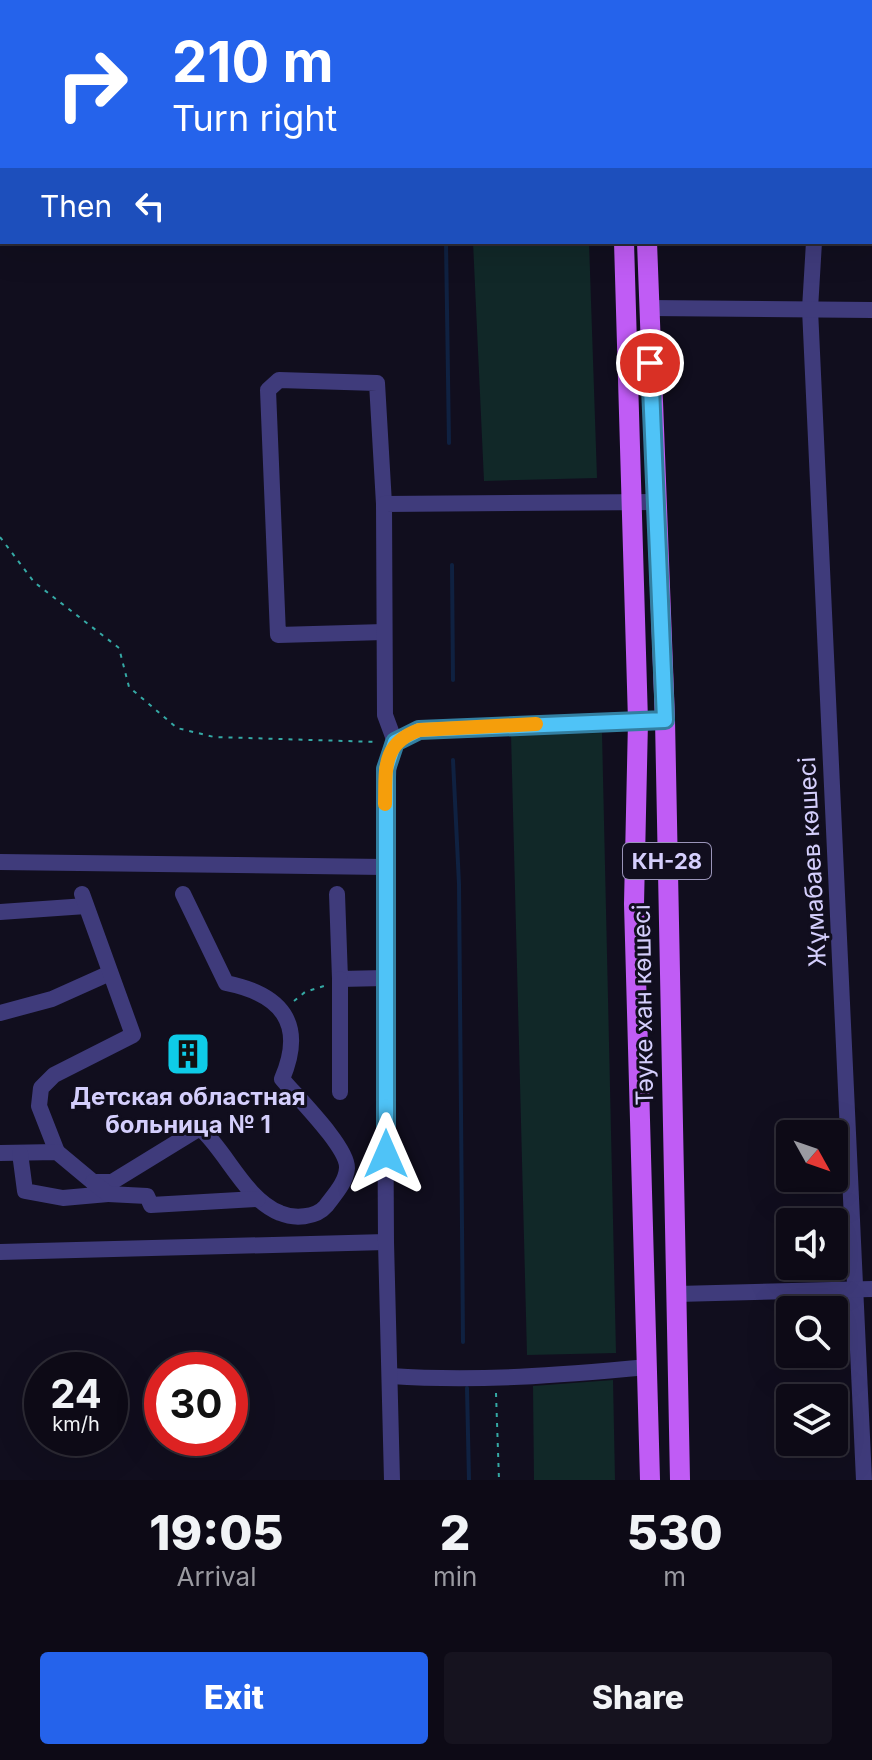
<!DOCTYPE html>
<html lang="en">
<head>
<meta charset="utf-8">
<style>
  :root { --surface:#0d0a16; --page:#16131f; --text:#f1f3f6; --muted:#9a9aa1; --line:#2d2b35; --accent:#2563eb }
  body { margin:0; font-family:Inter,sans-serif; background:var(--page); color:var(--text); height:100vh; display:flex; flex-direction:column; font-size:30px; white-space:nowrap }
  * { box-sizing:border-box; margin:0 }
  p { font-size:26px; color:var(--muted) }
  .icon { flex:none; width:44px; height:44px; fill:none; stroke:currentColor; stroke-width:2; stroke-linecap:round; stroke-linejoin:round }
  .map { position:relative; height:1480px; overflow:hidden }
  .panel { display:flex; flex-direction:column; background:var(--surface); flex:1 }
  .panel>* { flex:none }
  .guide { position:absolute; left:0px; top:0px; width:872px; height:244px; box-shadow:0 8px 32px #0002,0 0 0 2px var(--line); background:#2563eb; color:#fff; overflow:hidden }
  .needle { width:52px; rotate:130deg }
  .controls { position:absolute; left:776px; top:1120px; display:grid; gap:16px }
  .controls a { display:grid; place-items:center; width:72px; height:72px; border-radius:8px; background:var(--surface); box-shadow:0 8px 32px #0002,0 0 0 2px var(--line); font-size:40px }
  .speed { position:absolute; left:24px; top:1352px; display:flex; gap:16px; font-size:40px; font-weight:700; text-align:center }
  .speed>* { display:grid; place-content:center; width:104px; height:104px; border-radius:50%; background:var(--surface); box-shadow:0 8px 32px #0002,0 0 0 2px var(--line); line-height:1 }
  .speed small { font-size:20px; font-weight:400 }
  .speed .limit { border:12px solid #d22; background:#fff; color:#111 }
  .pin { position:absolute; display:grid; place-items:center; width:68px; height:68px; color:#fff; margin:-34px; border:4px solid #fff; border-radius:50%; box-shadow:0 2px 8px #0007 }
  .me { position:absolute; width:88px; margin:-44px; rotate:0deg; stroke-linejoin:round; filter:drop-shadow(0 0 6px #0008) }
  .turn { display:flex; align-items:center; gap:28px; height:168px; padding:0 40px; font-size:36px }
  .turn .icon { width:104px; height:104px; stroke-width:2.5 }
  .turn b { display:block; font-size:56px; line-height:68px }
  .then { display:flex; align-items:center; height:76px; padding:0 40px; background:#0003; gap:16px; font-size:30px }
  .eta { display:flex; justify-content:space-evenly; align-items:center; height:136px; text-align:center }
  .eta b { font-size:48px; font-weight:800; line-height:56px }
  .button { display:flex; gap:16px; margin-top:auto; padding:16px 40px }
  .button a { flex:1; height:92px; border-radius:8px; background:var(--accent); color:#fff; font-size:32px; font-weight:800; line-height:92px; text-align:center }
  .button a+a { background:var(--page); color:var(--text) }
  .map>svg:first-child { display:block }
  .green { fill:#112828 }
  .lines { fill:none; stroke-linecap:round; stroke-linejoin:round }
  .stream { stroke:#0f2141; stroke-width:4 }
  .path { stroke:#35a9a5; stroke-width:2; stroke-dasharray:4 6; stroke-linecap:butt }
  .minor { stroke:#3f3b7b; stroke-width:16 }
  .major { stroke:#c05cf5; stroke-width:20 }
  .route-casing { stroke:#337fa1; stroke-width:20 }
  .route { stroke:#4fc3f7; stroke-width:14 }
  .slow { stroke:#f59e0b; stroke-width:14 }
  .labels { text-anchor:middle; dominant-baseline:central; stroke-width:6; stroke-linejoin:round; paint-order:stroke }
  .shield { fill:#110e1e; stroke:#9a94b9; stroke-width:2 }
  .shield-label { font-size:22px; font-weight:bold; fill:#d4cefc }
  .street-label { font-size:24px; fill:#d4cefc; stroke:#110e1e }
  .poi-label { font-size:24px; font-weight:bold; fill:#d4cefc; stroke:#110e1e }
</style>
</head>
<body>
<div class="map">
<svg width="872" height="1480" viewBox="0 0 872 1480">
  <rect width="100%" height="100%" fill="#110e1e"/>
  <!-- green -->
  <g class="green">
    <path d="M473,242h116l8,236 -113,3z"/>
    <path d="M602,733l14,620 -89,2 -16,-621z"/>
    <path d="M613,1380l2,100h-81l-1,-94z"/>
  </g>
  <g class="lines">
    <!-- stream -->
    <g class="stream">
      <path d="M442,0v2"/>
      <path d="M446,242l3,201"/>
      <path d="M452,565l1,115"/>
      <path d="M453,760l6,124 4,458"/>
      <path d="M467,1388l2,92"/>
    </g>
    <!-- path -->
    <g class="path">
      <path d="M0,537l34,45 85,66 10,39 48,41 37,9 164,5"/>
      <path d="M294,1001l11,-9 22,-7"/>
      <path d="M496,1393l3,87"/>
    </g>
    <!-- minor -->
    <g class="minor">
      <path d="M821,0v2"/>
      <path d="M814,242l-4,67 54,1171"/>
      <path d="M648,308l224,2"/>
      <path d="M384,504l-7,-121 -98,-3 -11,10 10,245 106,-3"/>
      <path d="M395,742l-10,-27 -1,-211 272,-2"/>
      <path d="M0,862l384,5"/>
      <path d="M337,894l3,85 45,-1"/>
      <path d="M0,912l86,-6"/>
      <path d="M0,1013l52,-14 58,-26"/>
      <path d="M340,1092v-113"/>
      <path d="M57,1152l-18,-46 2,-18 13,-13 79,-40 -51,-141"/>
      <path d="M0,1153l57,-1 36,30h19l88,-54c27,24 45,71 80,85 14,6 36,5 46,-7 8,-11 20,-23 21,-38 1,-21 -51,-72 -65,-89 24,-56 -1,-85 -56,-96l-43,-89"/>
      <path d="M20,1153l5,38 38,7 45,-4"/>
      <path d="M93,1182l15,12 39,2 4,9 107,-6"/>
      <path d="M0,1252l386,-10"/>
      <path d="M677,1294l195,-5"/>
      <path d="M391,1376c87,6 171,-1 257,-9"/>
      <path d="M392,1480l-6,-238 -2,-375 5,-112 6,-13 24,-12 246,-10"/>
    </g>
    <!-- major -->
    <g class="major">
      <path d="M617,0v2"/>
      <path d="M644,2v-2"/>
      <path d="M624,242l14,479 -4,183 16,576"/>
      <path d="M647,242l18,478 15,760"/>
    </g>
  </g>
  <g class="lines">
    <!-- route casing -->
    <g class="route-casing">
      <path id="route" d="M386,1154v-385l9,-27 24,-12 246,-10 -15,-357"/>
    </g>
    <!-- route -->
    <use href="#route" class="route"/>
    <!-- slow -->
    <path class="slow" d="M385,804c1,-34 -4,-60 34,-74l117,-6"/>
  </g>
  <!-- icons -->
  <defs>
    <g id="building-square" transform="scale(2.3)"><rect x="-9" y="-9" width="18" height="18" rx="4" fill="#0ecce8" stroke="#110e1e"/><path d="M-4-6H4V6H1V3H-1V6H-4ZM-2.5-4.3h1.7v1.8h-1.7ZM.8-4.3h1.7v1.8H.8ZM-2.5-1h1.7V.8h-1.7ZM.8-1h1.7V.8H.8Z" fill="#111"/></g>
  </defs>
  <g fill-rule="evenodd">
    <use href="#building-square" x="188" y="1054"/>
  </g>
  <g class="labels">
    <!-- shield labels -->
    <rect class="shield" x="623" y="843" width="88" height="36" rx="6"/>
    <g class="shield-label">
      <text x="667" y="861">КН-28</text>
    </g>
    <!-- street labels -->
    <g class="street-label">
      <text transform="translate(812 862) rotate(-93)">Жұмабаев көшесі</text>
      <text transform="translate(643 1005) rotate(-91)">Тәуке хан көшесі</text>
    </g>
    <!-- poi labels -->
    <g class="poi-label">
      <text x="188" y="1096">Детская областная<tspan x="188" dy="28">больница № 1</tspan></text>
    </g>
  </g>
</svg>
<div class="controls">
<a><svg class="needle" viewBox="-14 -14 28 28"><path d="M0-13l5 13h-10z" fill="#e53935"/><path d="M0 13l5-13h-10z" fill="#9a9aa1"/></svg></a>
<a><svg class="icon" aria-label="sound" viewBox="0 0 24 24"><path d="M4 9h4l5-4v14l-5-4H4zM17 9q2 3 0 6"/></svg></a>
<a><svg class="icon" aria-label="search" viewBox="0 0 24 24"><circle cx="10" cy="10" r="6"/><path d="M15 15l6 6"/></svg></a>
<a><svg class="icon" aria-label="layers" viewBox="0 0 24 24"><path d="M12 4l9 5-9 5-9-5zM3 14l9 5 9-5"/></svg></a>
</div>
<div class="speed"><div>24<small>km/h</small></div><div class="limit">30</div></div>
<div class="pin" style="left:650px;top:363px;background:#d93025"><svg class="icon" aria-label="arrive" viewBox="0 0 24 24"><path d="M6 21V4h12l-3 4 3 4H6"/></svg></div>
<svg class="me" style="left:386px;top:1154px" viewBox="-20 -20 40 40"><path d="M0-17L14 15 0 8-14 15z" fill="#4fc3f7" stroke="#fff" stroke-width="4"/></svg>
<div class="guide">
<div class="turn"><svg class="icon" aria-label="right" viewBox="0 0 24 24"><path d="M7 20v-9h11M14 6l5 5-5 5"/></svg><div><b>210 m</b>Turn right</div></div>
<div class="then">Then<svg class="icon" aria-label="left" viewBox="0 0 24 24"><path d="M17 20v-9H6M10 6l-5 5 5 5"/></svg></div>
</div>
</div>
<section class="panel">
<div class="eta">
<div><b>19:05</b><p>Arrival</p></div>
<div><b>2</b><p>min</p></div>
<div><b>530</b><p>m</p></div>
</div>
<div class="button"><a>Exit</a><a>Share</a></div>
</section>
</body>
</html>
